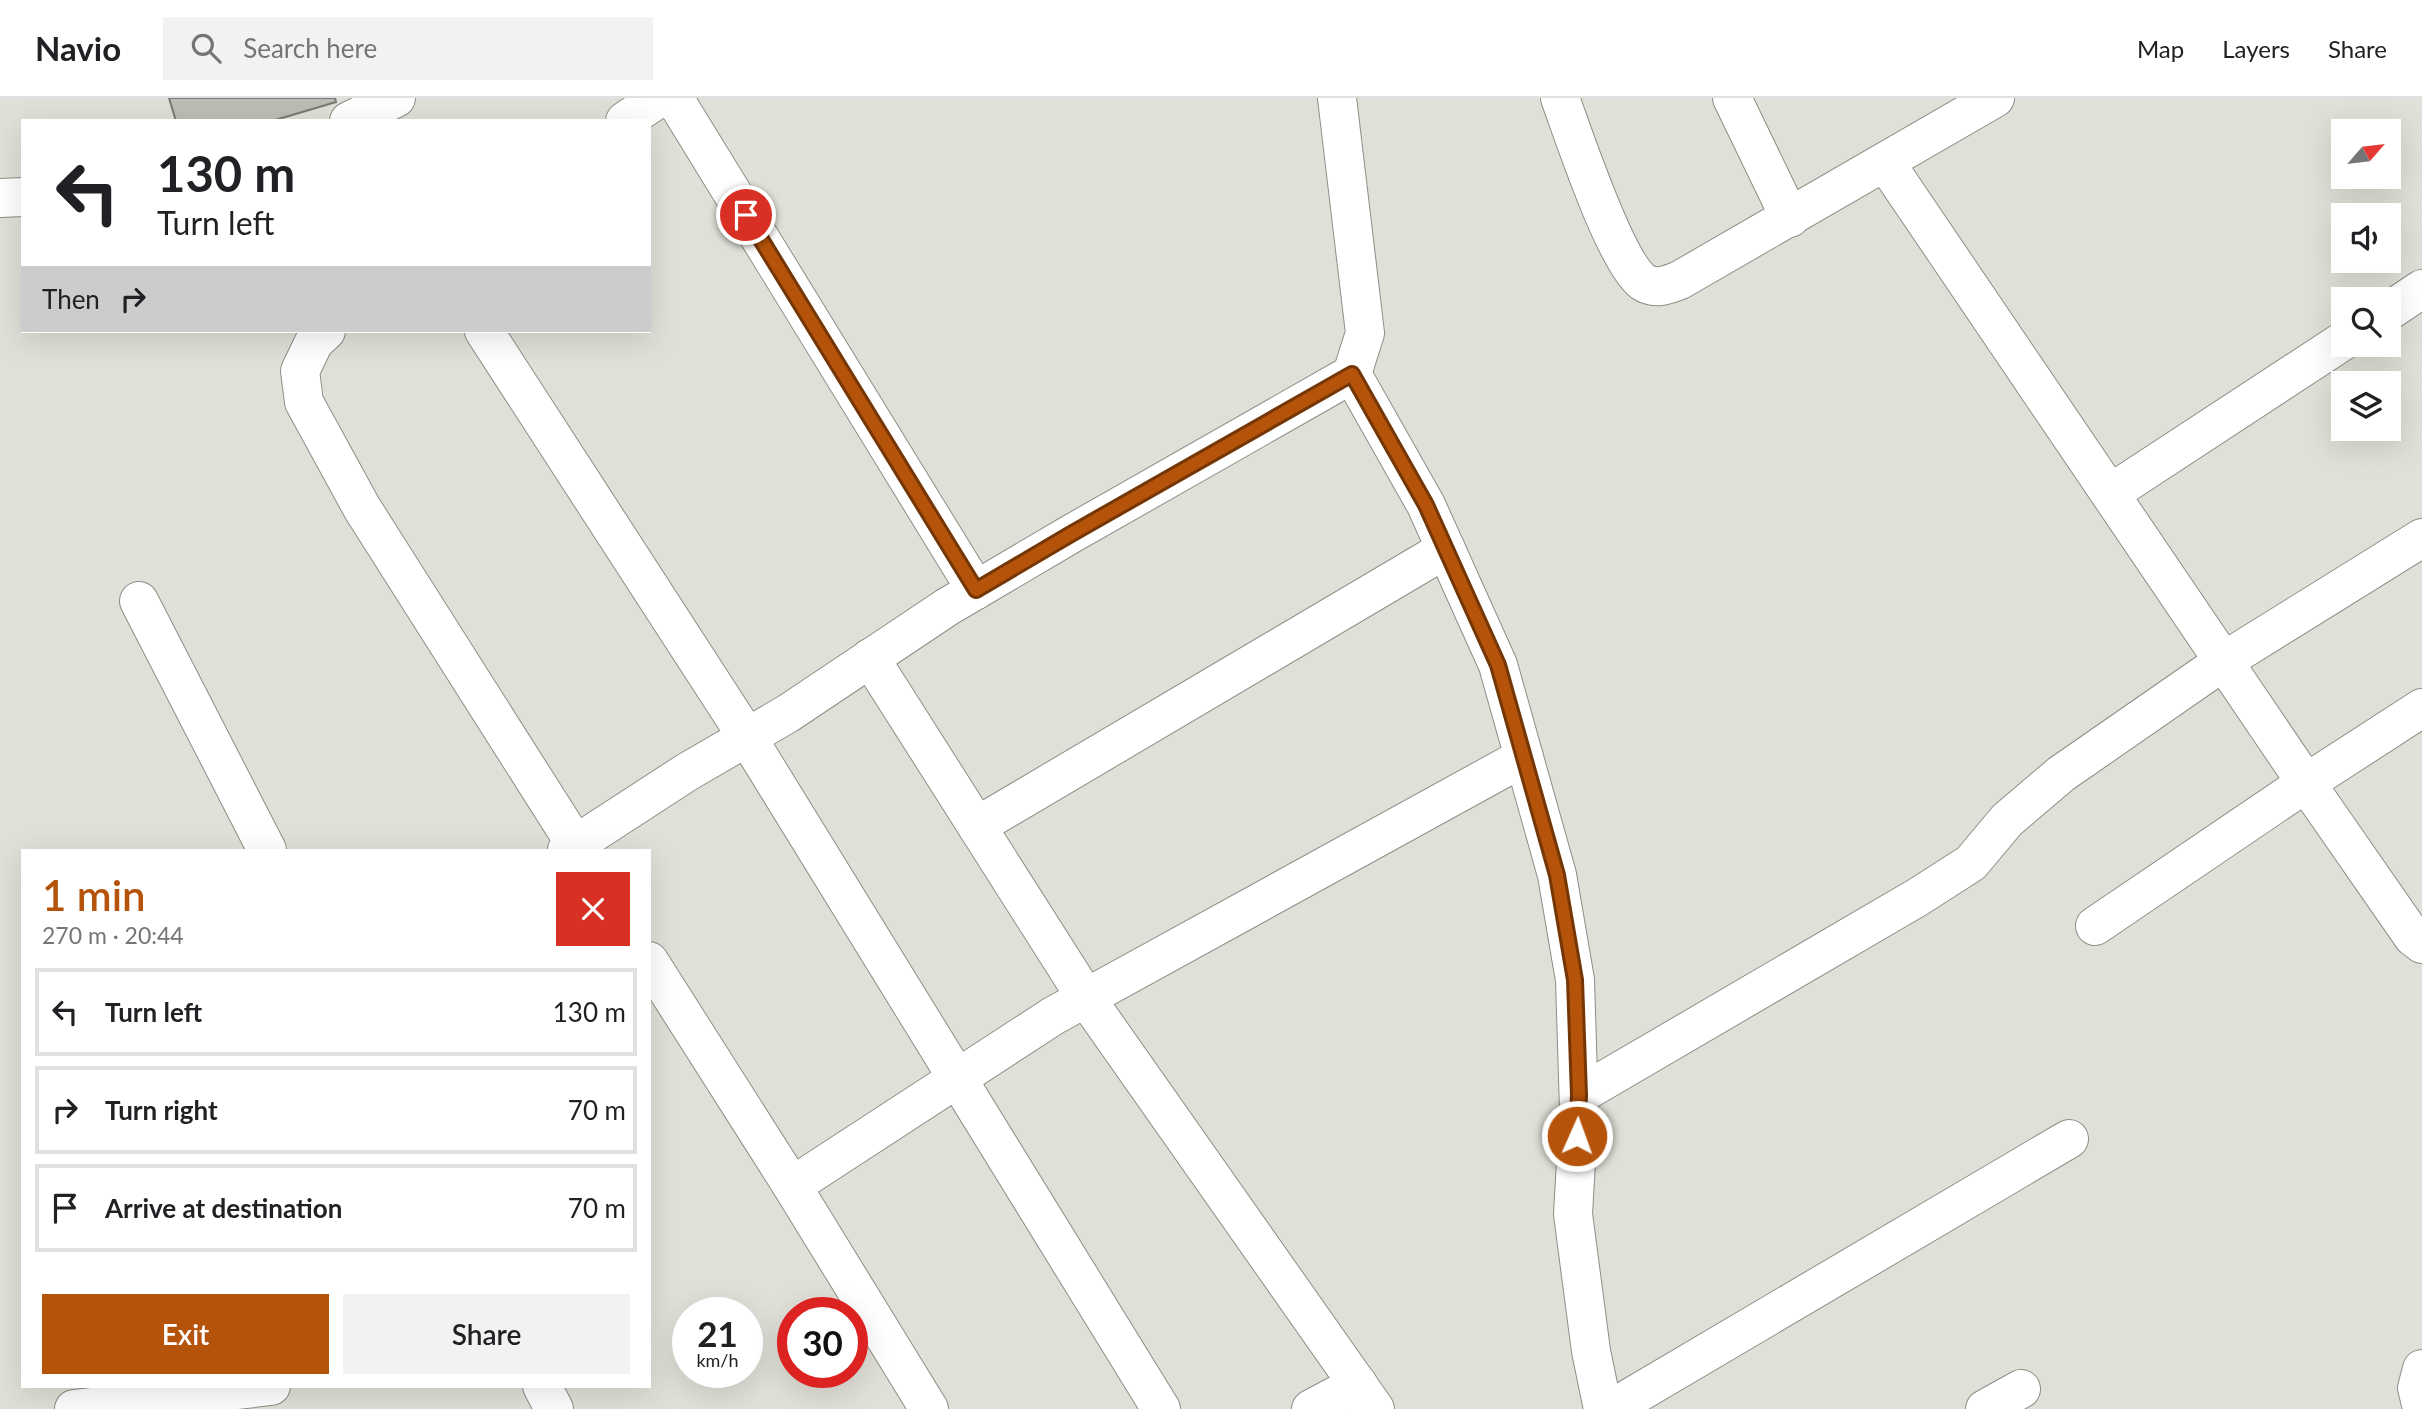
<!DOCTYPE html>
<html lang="en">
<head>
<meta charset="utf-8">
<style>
  :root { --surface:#fff; --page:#f2f2f2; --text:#202124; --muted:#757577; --line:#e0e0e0; --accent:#b45309 }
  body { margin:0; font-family:Lato,sans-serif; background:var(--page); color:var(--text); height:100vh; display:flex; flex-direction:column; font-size:26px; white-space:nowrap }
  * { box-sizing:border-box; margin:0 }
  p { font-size:23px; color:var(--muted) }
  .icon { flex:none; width:38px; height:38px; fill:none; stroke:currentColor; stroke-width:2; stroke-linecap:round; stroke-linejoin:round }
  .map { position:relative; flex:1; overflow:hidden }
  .sheet { position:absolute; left:21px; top:751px; width:630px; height:539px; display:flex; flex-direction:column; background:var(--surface); border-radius:0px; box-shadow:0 7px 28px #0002 }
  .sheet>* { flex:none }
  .guide { position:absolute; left:21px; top:21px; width:630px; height:214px; border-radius:0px; box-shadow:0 7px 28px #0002; background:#fff; color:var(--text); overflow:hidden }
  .needle { width:46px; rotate:62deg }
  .controls { position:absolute; left:2331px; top:21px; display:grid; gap:14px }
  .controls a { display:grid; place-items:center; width:70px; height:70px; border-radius:0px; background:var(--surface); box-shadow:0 7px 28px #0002; font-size:35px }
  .speed { position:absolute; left:672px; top:1199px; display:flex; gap:14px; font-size:35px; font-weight:700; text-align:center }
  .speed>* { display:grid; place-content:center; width:91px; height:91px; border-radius:50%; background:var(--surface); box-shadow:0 7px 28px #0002; line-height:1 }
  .speed small { font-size:18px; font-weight:400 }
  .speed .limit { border:10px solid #d22; background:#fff; color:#111 }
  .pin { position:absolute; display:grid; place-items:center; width:60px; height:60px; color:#fff; margin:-30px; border:4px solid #fff; border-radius:50%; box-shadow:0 2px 7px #0007 }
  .me { position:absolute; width:77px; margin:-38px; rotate:2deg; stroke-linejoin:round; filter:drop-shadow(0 0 5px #0008) }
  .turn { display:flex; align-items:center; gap:24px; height:147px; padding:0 21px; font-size:32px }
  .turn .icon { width:91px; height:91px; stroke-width:2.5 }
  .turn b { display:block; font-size:49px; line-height:60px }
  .then { display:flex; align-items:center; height:66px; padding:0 21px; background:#0003; gap:14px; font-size:26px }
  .round { display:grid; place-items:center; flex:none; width:74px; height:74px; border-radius:0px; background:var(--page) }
  .head { display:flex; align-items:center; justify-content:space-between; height:119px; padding:0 21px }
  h1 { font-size:42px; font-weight:600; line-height:52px; color:var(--accent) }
  .primary-button { display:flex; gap:14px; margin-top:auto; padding:14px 21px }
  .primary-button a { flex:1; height:80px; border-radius:0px; background:var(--accent); color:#fff; font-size:28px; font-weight:600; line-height:80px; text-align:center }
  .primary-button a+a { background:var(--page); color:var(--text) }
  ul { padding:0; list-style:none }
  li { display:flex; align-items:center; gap:21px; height:88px; margin:0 14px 10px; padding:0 7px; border:4px solid var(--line); border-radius:0px }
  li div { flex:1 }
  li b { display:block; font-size:26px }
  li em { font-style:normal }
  header { display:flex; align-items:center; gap:42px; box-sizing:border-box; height:98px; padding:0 35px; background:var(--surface); border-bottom:2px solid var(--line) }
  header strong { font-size:33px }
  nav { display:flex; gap:38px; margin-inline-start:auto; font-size:24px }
  .search { width:490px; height:63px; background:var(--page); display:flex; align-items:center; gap:18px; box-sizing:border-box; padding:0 24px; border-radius:0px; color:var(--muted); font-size:26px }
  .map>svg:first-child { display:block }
  .building { fill:#bcbdb4; stroke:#797a72; stroke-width:2 }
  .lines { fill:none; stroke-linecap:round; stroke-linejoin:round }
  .minor-casing { stroke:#8e8e86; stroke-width:40 }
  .minor { stroke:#fff; stroke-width:38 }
  .route-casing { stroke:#753606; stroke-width:18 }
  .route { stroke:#b45309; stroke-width:12 }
</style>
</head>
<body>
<header>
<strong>Navio</strong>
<div class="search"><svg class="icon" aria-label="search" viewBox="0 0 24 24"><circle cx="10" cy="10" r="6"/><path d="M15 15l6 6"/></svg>Search here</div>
<nav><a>Map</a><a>Layers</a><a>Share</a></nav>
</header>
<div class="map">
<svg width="2422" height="1311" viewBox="0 0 2422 1311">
  <rect width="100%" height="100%" fill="#e0e0d8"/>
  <!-- building -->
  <path class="building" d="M169,0h166l1,4 -64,19h-96z"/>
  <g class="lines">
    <!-- minor casing -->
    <g class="minor-casing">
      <g id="minor">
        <path d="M674,0l302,492"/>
        <path d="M1560,0c14,38 55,163 83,184 12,8 25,3 37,-2l315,-182"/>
        <path d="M1732,0l58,120"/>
        <path d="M349,23l47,-23"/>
        <path d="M625,23l34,-23"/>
        <path d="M1885,64l421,621 107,154 9,7"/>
        <path d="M0,100l23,-1"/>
        <path d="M2389,213l33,-22"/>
        <path d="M326,233l-12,11 -14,29 4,31 58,106 217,342"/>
        <path d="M484,233l263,406 414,672"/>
        <path d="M1352,276l74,131 72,160 59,210 18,105 4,130 -6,104 18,137 12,58"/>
        <path d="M2111,395l232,-152"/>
        <path d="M139,503l128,249"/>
        <path d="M870,560l216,340 289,411"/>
        <path d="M977,728l469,-277"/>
        <path d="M567,752l120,-78 100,-58 160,-107 124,-73 281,-160 13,-41 -28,-235"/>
        <path d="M2095,828l211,-143 116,-75"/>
        <path d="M649,863l143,225 137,223"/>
        <path d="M1579,997l339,-198 53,-34 36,-43 54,-46 163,-113 198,-123"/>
        <path d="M792,1088l261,-170 471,-259"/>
        <path d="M2422,1271l-5,19 5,20"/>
        <path d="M542,1288l12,23"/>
        <path d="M74,1311l197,-23"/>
        <path d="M1311,1311l47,-25"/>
        <path d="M1611,1311l458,-270"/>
        <path d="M1985,1311l36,-20"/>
      </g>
    </g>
    <!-- minor -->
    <use href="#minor" class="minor"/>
  </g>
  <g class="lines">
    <!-- route casing -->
    <g class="route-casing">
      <path id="route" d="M746,117l230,375 95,-56 281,-160 74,131 72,160 59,210 18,105 4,115 -2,41"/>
    </g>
    <!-- route -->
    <use href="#route" class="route"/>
  </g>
</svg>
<div class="controls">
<a><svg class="needle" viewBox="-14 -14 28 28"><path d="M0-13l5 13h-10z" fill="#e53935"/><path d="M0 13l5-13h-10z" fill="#757577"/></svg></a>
<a><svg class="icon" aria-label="sound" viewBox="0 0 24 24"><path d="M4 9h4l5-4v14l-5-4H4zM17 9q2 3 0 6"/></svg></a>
<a><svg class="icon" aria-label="search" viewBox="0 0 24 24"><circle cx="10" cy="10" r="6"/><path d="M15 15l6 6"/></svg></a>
<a><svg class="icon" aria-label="layers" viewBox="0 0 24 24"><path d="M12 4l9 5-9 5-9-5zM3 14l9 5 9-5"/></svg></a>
</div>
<div class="speed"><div>21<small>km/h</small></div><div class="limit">30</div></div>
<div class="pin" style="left:746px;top:117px;background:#d93025"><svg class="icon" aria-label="arrive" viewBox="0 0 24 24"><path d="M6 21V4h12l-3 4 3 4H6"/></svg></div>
<svg class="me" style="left:1577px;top:1038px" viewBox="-20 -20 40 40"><circle r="17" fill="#b45309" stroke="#fff" stroke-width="3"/><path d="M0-11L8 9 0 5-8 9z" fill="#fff"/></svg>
<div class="guide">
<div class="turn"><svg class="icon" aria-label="left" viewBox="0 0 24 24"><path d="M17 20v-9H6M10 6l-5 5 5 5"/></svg><div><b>130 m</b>Turn left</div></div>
<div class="then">Then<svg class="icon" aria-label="right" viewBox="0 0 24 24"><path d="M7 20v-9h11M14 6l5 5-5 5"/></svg></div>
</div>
<section class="sheet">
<div class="head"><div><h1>1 min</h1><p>270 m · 20:44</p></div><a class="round" style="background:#d93025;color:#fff"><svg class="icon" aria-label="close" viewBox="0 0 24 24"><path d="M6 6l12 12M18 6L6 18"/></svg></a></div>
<ul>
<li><svg class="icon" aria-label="left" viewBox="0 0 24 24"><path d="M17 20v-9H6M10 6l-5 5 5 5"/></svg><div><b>Turn left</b></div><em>130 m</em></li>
<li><svg class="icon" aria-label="right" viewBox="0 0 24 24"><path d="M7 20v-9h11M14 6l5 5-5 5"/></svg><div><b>Turn right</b></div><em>70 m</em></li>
<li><svg class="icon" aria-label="arrive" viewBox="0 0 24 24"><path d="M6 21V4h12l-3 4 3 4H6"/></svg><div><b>Arrive at destination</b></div><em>70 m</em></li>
</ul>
<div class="primary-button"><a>Exit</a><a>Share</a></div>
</section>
</div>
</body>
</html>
